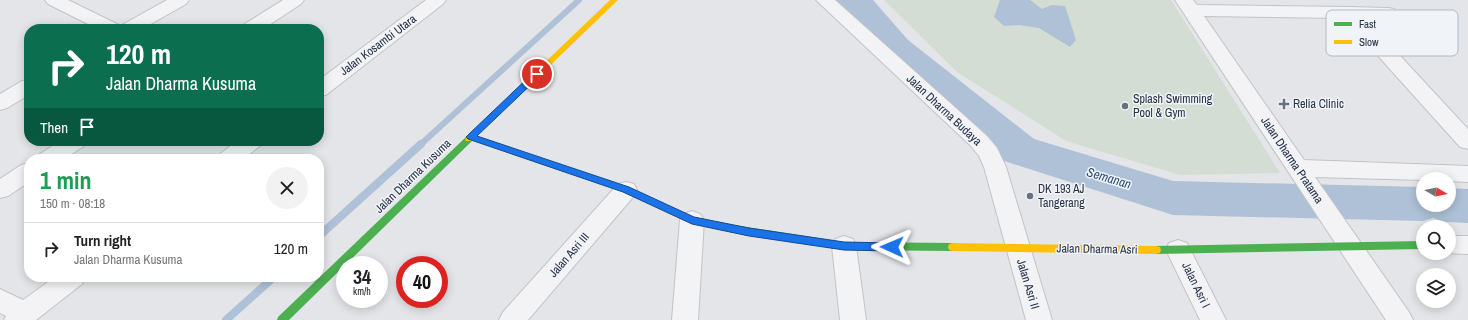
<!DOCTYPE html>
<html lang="en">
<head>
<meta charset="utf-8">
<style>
  :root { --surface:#fff; --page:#f2f2f2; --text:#202124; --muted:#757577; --line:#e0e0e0 }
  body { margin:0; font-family:"Archivo Narrow",sans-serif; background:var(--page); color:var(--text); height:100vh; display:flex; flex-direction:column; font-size:15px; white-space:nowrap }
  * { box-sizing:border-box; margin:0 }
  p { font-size:13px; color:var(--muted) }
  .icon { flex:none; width:22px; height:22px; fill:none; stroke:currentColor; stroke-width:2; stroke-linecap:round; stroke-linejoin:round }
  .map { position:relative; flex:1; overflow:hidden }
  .drawer { position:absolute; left:24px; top:154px; width:300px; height:128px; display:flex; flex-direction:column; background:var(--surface); border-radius:16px; box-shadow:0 2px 10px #0003 }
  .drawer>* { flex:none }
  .hud { position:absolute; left:24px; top:24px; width:300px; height:122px; border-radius:16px; box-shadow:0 2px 10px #0003; background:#0b6e4f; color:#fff; overflow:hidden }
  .needle { width:26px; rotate:100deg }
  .controls { position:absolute; left:1416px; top:172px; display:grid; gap:8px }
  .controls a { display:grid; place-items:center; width:40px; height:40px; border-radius:50%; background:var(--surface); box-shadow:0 2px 10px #0003; font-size:20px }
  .speed { position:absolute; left:336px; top:256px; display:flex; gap:8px; font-size:20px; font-weight:700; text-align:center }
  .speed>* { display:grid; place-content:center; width:52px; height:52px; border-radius:50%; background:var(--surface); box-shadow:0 2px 10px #0003; line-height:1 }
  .speed small { font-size:10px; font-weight:400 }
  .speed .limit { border:6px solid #d22; background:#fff; color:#111 }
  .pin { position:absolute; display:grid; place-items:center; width:34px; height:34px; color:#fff; margin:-17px; border:2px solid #fff; border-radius:50%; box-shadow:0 1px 4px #0007 }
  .me { position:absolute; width:44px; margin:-22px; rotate:271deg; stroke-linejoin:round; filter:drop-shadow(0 0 3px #0008) }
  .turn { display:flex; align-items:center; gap:14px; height:84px; padding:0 16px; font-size:18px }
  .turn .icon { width:52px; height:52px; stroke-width:2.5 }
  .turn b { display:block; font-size:28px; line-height:34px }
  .then { display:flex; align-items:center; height:38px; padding:0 16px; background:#0003; gap:8px; font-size:15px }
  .round { display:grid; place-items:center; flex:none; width:42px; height:42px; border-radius:21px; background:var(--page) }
  .headline { display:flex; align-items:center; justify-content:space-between; height:68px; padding:0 16px }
  h1 { font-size:24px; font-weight:800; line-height:30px; color:#1e9e55 }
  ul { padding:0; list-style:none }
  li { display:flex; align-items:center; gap:12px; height:52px; padding:0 16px; border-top:1px solid var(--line) }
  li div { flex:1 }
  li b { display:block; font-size:15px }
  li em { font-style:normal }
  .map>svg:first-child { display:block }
  .green { fill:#d3ddd3 }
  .water { fill:#aec1d6 }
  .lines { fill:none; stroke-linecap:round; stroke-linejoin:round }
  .stream-far1 { stroke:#aec1d6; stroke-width:6 }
  .stream { stroke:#aec1d6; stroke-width:8 }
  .river { fill:#aec1d6; fill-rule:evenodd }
  .street-casing { stroke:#c1c3c6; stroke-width:2 }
  .street { fill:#f3f3f5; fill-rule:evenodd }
  .fast { fill:#4caf50; fill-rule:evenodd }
  .slow { fill:#ffc107; fill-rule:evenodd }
  .route { fill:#1a73e8; stroke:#114b97 }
  .poi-dot { fill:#69707d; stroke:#f0f3f8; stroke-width:1.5 }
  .labels { text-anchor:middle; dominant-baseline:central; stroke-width:3; stroke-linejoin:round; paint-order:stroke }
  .street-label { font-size:12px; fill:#273144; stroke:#f0f3f8 }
  .poi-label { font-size:12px; fill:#273144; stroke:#f0f3f8; text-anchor:start }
  .water-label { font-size:13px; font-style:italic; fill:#2c4f7d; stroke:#f0f3f8 }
  .key { fill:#f0f3f8; stroke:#b4b9c2; stroke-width:1 }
  .key-label { font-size:11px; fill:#273144 }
</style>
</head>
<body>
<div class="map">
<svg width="1468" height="320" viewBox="0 0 1468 320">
  <rect width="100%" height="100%" fill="#e3e5e8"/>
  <!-- green -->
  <path class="green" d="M884,0h287l109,173 -100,2 -114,-34 -109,-69z"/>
  <!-- water -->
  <path class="water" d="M1000,0h30l12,9 10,-4 13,1 11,34 -6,7 -31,-19 -20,-3 -15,1 -10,-9z"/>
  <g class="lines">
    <!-- stream-far1 -->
    <path class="stream-far1" d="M420,145l159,-145"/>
    <!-- stream -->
    <g class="stream">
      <path d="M319,236l102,-92"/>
      <path d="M226,320l48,-43"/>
    </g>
    <!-- river -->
    <path class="river" d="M836,0h37l35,40 126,99 139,42 250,6v18h26v-17l19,1v34l-22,-1 -13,-4 -10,3 -250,-6 -169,-54 -122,-105z"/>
    <!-- street casing -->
    <g class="street-casing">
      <g id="street">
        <path d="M45,0h23l51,25 1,3 2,-3 45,-25h22l-3,4 -44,25h-44l-50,-25z"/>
        <path d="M283,0h21l-3,4 -38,25h-22l2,-4z"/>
        <path d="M426,0h20l-3,4 -117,91 -7,1v-16z"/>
        <path d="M816,0h19l152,136 10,12 9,19 46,153h-26l-42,-153 -5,-11 -8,-10z"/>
        <path d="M1175,0h18l4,5 152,2 39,1 6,1 3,4 -3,4 -6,1h-23l103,111v20l-8,-2 -116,-129 -140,-2 100,144 164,6v16l-19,-1v-2h-26v1l-108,-3 94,135 4,8h-27z"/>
        <path d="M29,80v15l-22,13 -7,2v-16l22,-13z"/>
        <path d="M60,141h27l-3,5 -20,13h-27l3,-5z"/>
        <path d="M237,141h26l-3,5 -17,13h-26l3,-5z"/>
        <path d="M29,163v19l-21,14 -8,2v-19l21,-14z"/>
        <path d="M626,182l8,2 3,6 -3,6 -106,124h-29l4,-8 115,-128z"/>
        <path d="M692,211l8,3 4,6 -6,100h-26l8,-100 4,-6z"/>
        <path d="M844,236l9,3 3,7 10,74h-26l-8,-74 3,-7z"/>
        <path d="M1449,236h19v18l-24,-1h5z"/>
        <path d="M1178,240l9,3 39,77h-26l-34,-70 3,-7z"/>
        <path d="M55,277h31l-4,7 -46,36h-32l2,-4 -6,-3v-24l23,11z"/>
      </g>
    </g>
    <!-- street -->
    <use href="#street" class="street"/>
    <!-- fast -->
    <g class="fast">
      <path d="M469,136l3,1 1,2 -1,2 -183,179h-12l1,-3 188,-180z"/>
      <path d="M734,225l110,17 109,1 4,1 1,3 -1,3 -4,1 -109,-1 -110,-17 -3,-1 -2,-3 2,-3z"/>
      <path d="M1423,241v8l-267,5 -4,-1 -1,-3 1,-3 4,-1z"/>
    </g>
    <!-- slow -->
    <g class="slow">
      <path d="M610,0h8l-141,136 152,52 65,29 43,9 2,3 -2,3 -3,1 -45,-10 -66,-31 -150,-51h-7l-1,-2z"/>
      <path d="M953,243l203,3 4,1 1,3 -1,3 -4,1 -203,-3 -4,-1 -1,-3 1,-3z"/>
    </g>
  </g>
  <!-- route -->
  <path class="route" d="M537,71l4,3 -1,2 -63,60 152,51 65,30 55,11 95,14 48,1 3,1 2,3 -2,2 -3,2 -48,-1 -95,-14 -57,-12 -69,-32 -155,-53 -2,-2 2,-2 66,-63z"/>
  <!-- markers -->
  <g class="poi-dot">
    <path d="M1282 98h4v4h4v4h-4v4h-4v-4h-4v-4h4z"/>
    <circle cx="1125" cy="106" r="4"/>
    <circle cx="1030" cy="196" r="4"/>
  </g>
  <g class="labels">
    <!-- street labels -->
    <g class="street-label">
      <text transform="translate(378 45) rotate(-37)">Jalan Kosambi Utara</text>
      <text transform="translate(944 110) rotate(43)">Jalan Dharma Budaya</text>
      <text transform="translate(1292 160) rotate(56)">Jalan Dharma Pratama</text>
      <text transform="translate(413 176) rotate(-44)">Jalan Dharma Kusuma</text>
      <text transform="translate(1097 249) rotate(1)">Jalan Dharma Asri</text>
      <text transform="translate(569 255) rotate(-49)">Jalan Asri III</text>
      <text transform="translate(1028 284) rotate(73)">Jalan Asri II</text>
      <text transform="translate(1196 285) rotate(64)">Jalan Asri I</text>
    </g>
    <!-- poi labels -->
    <g class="poi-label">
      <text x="1133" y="99">Splash Swimming<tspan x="1133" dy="14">Pool &amp; Gym</tspan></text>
      <text x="1293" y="104">Relia Clinic</text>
      <text x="1038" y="189">DK 193 AJ<tspan x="1038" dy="14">Tangerang</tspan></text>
    </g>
    <!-- water labels -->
    <g class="water-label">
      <text transform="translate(1109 178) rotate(17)">Semanan</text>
    </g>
  </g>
  <!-- legend -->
  <rect x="1326" y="10" width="132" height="46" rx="6" class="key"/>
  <rect x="1334" y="22" width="18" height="4" fill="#4caf50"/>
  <rect x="1334" y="40" width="18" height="4" fill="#ffc107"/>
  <g class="key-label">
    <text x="1359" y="28">Fast</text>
    <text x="1359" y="46">Slow</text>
  </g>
</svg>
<div class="controls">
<a><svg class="needle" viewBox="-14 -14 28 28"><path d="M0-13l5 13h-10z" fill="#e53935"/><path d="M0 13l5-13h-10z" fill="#757577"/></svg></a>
<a><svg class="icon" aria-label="search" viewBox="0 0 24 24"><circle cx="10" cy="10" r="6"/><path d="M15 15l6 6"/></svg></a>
<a><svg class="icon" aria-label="layers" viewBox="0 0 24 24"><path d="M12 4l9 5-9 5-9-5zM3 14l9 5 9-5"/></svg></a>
</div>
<div class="speed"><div>34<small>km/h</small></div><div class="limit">40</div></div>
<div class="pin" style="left:537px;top:74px;background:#d93025"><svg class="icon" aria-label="arrive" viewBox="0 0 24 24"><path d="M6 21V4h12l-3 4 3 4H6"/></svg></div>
<svg class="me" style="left:892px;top:247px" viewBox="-20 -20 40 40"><path d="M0-17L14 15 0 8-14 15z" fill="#1a73e8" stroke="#fff" stroke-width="4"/></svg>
<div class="hud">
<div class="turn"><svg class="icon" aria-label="right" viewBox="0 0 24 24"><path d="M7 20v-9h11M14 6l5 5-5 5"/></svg><div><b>120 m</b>Jalan Dharma Kusuma</div></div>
<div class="then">Then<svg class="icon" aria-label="arrive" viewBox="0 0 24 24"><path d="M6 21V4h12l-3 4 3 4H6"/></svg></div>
</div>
<section class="drawer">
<div class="headline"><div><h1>1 min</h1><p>150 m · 08:18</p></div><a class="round"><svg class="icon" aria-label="close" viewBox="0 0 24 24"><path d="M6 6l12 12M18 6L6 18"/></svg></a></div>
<ul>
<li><svg class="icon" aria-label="right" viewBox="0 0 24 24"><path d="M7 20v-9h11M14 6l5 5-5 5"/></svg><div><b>Turn right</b><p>Jalan Dharma Kusuma</p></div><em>120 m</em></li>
</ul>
</section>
</div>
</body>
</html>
